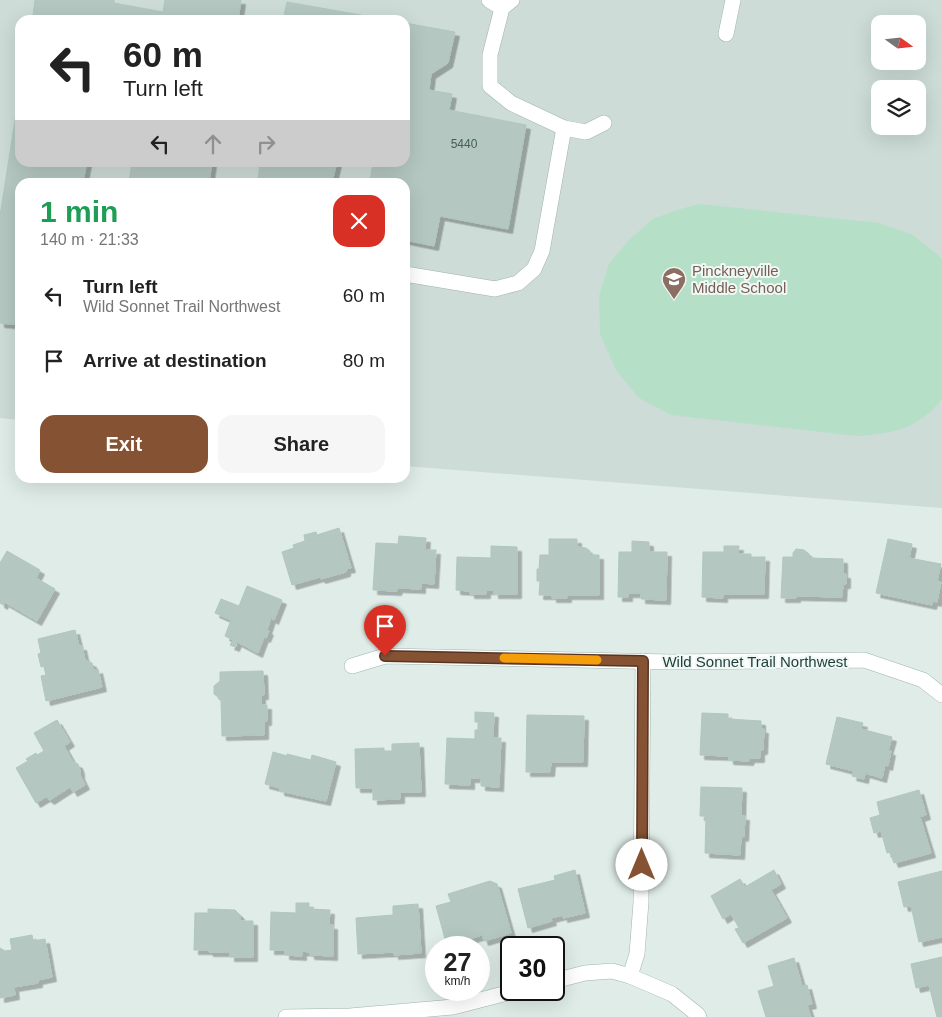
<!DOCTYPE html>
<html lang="en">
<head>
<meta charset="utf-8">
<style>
  :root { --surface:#fff; --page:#f6f6f6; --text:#222; --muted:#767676; --accent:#855234 }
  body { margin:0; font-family:Arial,sans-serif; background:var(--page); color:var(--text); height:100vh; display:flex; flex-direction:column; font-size:19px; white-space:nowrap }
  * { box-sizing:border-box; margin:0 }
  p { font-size:16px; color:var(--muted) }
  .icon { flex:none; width:28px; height:28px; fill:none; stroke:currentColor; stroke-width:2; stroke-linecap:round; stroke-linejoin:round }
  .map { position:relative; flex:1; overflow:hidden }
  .sheet { position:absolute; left:15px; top:178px; width:395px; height:305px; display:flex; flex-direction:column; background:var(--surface); border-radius:15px; box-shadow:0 5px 20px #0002 }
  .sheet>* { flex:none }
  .guide { position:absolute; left:15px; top:15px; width:395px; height:152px; border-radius:15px; box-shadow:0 5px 20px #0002; background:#fff; color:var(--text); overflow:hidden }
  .needle { width:32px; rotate:105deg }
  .tools { position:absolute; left:871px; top:15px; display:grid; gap:10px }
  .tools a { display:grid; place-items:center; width:55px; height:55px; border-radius:10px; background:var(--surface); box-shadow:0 5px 20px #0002; font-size:25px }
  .speed { position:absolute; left:425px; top:936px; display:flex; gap:10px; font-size:25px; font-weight:700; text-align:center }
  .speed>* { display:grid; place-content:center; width:65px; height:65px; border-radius:50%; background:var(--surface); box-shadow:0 5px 20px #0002; line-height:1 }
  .speed small { font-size:12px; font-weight:400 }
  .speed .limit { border:2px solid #111; border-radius:8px; background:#fff; color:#111 }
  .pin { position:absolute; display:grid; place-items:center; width:42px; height:42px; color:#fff; margin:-51px -21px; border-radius:50% 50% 50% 0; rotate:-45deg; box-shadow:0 0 5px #0007 }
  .pin .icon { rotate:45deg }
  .me { position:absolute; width:55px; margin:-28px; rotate:0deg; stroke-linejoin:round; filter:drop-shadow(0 0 4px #0008) }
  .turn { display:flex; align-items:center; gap:18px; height:105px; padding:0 25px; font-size:22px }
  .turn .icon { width:65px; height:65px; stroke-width:2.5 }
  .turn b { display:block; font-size:35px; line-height:42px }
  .lanes { display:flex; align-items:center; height:48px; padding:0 25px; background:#0003; justify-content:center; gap:25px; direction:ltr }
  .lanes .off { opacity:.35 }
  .round { display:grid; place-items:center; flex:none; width:52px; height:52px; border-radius:15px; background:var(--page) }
  .head { display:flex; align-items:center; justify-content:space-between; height:85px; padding:0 25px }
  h1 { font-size:30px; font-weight:800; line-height:38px; color:#1e9e55 }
  .button { display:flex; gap:10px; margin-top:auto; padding:10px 25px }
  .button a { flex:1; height:58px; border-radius:15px; background:var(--accent); color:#fff; font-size:20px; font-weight:800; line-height:58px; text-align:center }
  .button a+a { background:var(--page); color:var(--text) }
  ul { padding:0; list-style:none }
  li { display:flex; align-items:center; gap:15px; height:65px; padding:0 25px }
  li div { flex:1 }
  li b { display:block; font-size:19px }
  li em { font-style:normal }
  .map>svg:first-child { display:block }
  .built { fill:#cddcd7; fill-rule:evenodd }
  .green { fill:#b5dfc6 }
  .building { fill:#b4c7c1; stroke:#b1c6c0; filter:url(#shadow) }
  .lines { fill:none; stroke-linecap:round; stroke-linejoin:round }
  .minor-casing { stroke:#a1b4af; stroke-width:16 }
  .minor { stroke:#fff; stroke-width:15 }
  .route-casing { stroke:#563522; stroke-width:12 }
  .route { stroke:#855234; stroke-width:9 }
  .slow { stroke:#f59e0b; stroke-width:9 }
  .labels { text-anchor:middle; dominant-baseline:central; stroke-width:4; stroke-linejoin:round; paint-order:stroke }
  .number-label { font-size:12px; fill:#44605a }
  .education-label { font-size:15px; fill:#785e54; stroke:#eff8f5; text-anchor:start }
  .street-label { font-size:15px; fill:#1e3d38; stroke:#eff8f5 }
</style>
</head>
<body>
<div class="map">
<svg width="942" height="1017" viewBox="0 0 942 1017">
  <defs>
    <filter id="shadow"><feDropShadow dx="4.5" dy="4.5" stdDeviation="0" flood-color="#0004"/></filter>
  </defs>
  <rect width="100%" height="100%" fill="#dfece7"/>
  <!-- built -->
  <path class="built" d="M0,0h942v508l-537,-42v-284h-385v238l-20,-2zM20,20h385v142h-385zM880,24h38v37h-38zM880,89h38v37h-38z"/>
  <!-- green -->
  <path class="green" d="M699,204l180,19 34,12 26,21 3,4v139c-23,30 -49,34 -84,37l-187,-21 -32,-17 -23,-28 -16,-36 -1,-38 10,-32 20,-24 24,-21 24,-9z"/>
  <!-- building -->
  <g class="building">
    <path d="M35,0h79v3l49,9 2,-12h76l-3,20h-201l-4,-5z"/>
    <path d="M287,2l102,18h-106z"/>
    <path d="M405,23l50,9 -7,31 -17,11 -2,16 23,4 -3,16 77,15 -18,104 -68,-13 -6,30 -29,-6v-58h-35l3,-20h32z"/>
    <path d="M20,88v74h67l-4,20h-63v143l-20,-2v-107z"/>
    <path d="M132,162h80l-3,20h-80z"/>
    <path d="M260,162h77l-5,20 -18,-1v1h-56z"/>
    <path d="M339,528l12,40 -5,1v3l-25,7 -1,-2 -28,8 -10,-33 12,-4 -1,-3 12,-4 -1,-6 12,-3 1,3z"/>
    <path d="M399,536l27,2 -1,12h11l-2,34 -13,-1v6l-23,-1 -1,3 -24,-1 3,-47 22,1z"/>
    <path d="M549,539h28v8l9,1 4,3v4h9v40h-32v3h-15v-3h-13l1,-14h-3v-12h2l1,-14h9z"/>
    <path d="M888,539l24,5 -3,14 32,6 -4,17 4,1 -4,20 -4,-1 -1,4 -56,-12z"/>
    <path d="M632,541l17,1v10h18l-1,48 -25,-1v-6h-13v4h-10l1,-45h13z"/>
    <path d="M491,546l26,1v47h-23v-4h-8v4h-16v-3l-14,-1 1,-33 34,1z"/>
    <path d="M724,546h15l-1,8h13v3h14l-1,37h-41v4l-21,-1 1,-45h21z"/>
    <path d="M796,549l8,1 5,4v4l34,1v15h3v10h-3l-1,13 -46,-1v2h-15l2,-41h10v-4z"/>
    <path d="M7,551l33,19 -4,8 19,11 -18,32 -33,-19 -1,3 -3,-2v-40z"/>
    <path d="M247,586l35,14 -8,20 -3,-2 -4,12 2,1 -3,7 -2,-1 -6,16 -21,-11 -2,5 -5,-2 3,-5 -8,-4 6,-16 -16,-7 6,-14 18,7z"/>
    <path d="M75,630l4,16h3l3,14 7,3 1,8 5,-2 4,18 -56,14 -5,-25 5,-1 -2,-9 -3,1 -3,-13 3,-1 -3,-14z"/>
    <path d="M263,671l1,24h-3v10h6v16h-3v14l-42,1 -1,-37 -7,-5v-8l6,-5v-9z"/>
    <path d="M475,712l19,1 -1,25h8l-2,49 -18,-1v-8h-11v7l-25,-1 2,-46 28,1v-9h3v-8h-3z"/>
    <path d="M702,713l26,1v5l33,2v8h3l-1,21h-3v8h-10l-1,3 -20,-1v-4l-29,-1z"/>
    <path d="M527,715l57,1 -1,46h-32l-1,10h-24z"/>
    <path d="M837,717l26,6 -2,6 31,8 -4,14h3l-3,15 -3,-1 -3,13 -17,-5 -1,6 -12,-3 2,-5 -28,-7z"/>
    <path d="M57,720l13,22 -6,4 9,16 5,2 2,6v5l5,10 -12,7 -3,-5 -20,13 -4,-3 -10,6 -20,-35 12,-7 -2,-2 10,-6 1,2 7,-4 -10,-18z"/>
    <path d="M419,743l2,49h-21v7l-27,1v-12h-17l-1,-39 29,-1v3h8v-7z"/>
    <path d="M273,752l14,4v-2l24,6 1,-5 24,7 -10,39 -46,-10v-3l-15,-4z"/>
    <path d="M701,787l41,1 -1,28h4l-1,21 -3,-1 -1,19 -35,-2 1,-37h-6z"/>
    <path d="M919,790l7,25 -6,2 11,36 -37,10 -4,-11 -3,1 -6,-22 -7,2 -4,-15 10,-3 -3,-13z"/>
    <path d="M575,870l10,43 -22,5v-3l-12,3 1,3 -24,7 -10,-39 37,-9 -1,-4z"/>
    <path d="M774,870l7,14 -10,6 16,28 -44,25 -8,-14 4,-1 -8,-14 -8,5 -12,-23 29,-17 5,8z"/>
    <path d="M942,871v66l-23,5 -8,-36 -7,1 -6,-25z"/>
    <path d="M490,881l7,3 14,49 -27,8 -2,-6 -35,11 -11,-40 15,-4 -3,-8z"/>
    <path d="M296,903h13v6l21,1 -1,15h4v31l-23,-1v-3l-8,-1v5l-17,-1v-5h-15l1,-38 25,1z"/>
    <path d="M418,904l3,49 -27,2v-3l-36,2 -2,-36 37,-3v-9z"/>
    <path d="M208,909l27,1 5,5v6h13v36h-23v-5h-21l-1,-2h-14l1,-37h13z"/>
    <path d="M32,935l1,6 12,-2 7,38 -14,3v3l-24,4 1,8 -15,3v-50l5,3 7,-1 -2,-11z"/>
    <path d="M942,957v60h-5l-8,-32 -13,3 -5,-24z"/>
    <path d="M794,958l8,28 5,-1 5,19 -5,1 4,12h-45l-8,-26 16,-5 -6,-20z"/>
  </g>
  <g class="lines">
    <!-- minor casing -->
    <g class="minor-casing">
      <g id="minor">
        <path d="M489,0l13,8"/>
        <path d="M512,0l-10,8 -12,47v31l21,17 53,25 22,4 18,-9"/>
        <path d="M726,34l7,-34"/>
        <path d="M405,274l90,15 23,-6 16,-14 8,-18 22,-123"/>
        <path d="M352,666l33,-10 286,6 193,-2 59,20 19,15"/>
        <path d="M630,976l7,-22 4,-52 2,-241"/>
        <path d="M554,981l31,-8 27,-2 18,5 42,18 25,20 2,3"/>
        <path d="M286,1017l64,-1 103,-9 66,-17"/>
      </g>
    </g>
    <!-- minor -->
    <use href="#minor" class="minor"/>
  </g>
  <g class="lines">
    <!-- route casing -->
    <g class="route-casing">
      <path id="route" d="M385,656l258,5 -1,204"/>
    </g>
    <!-- route -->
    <use href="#route" class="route"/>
    <!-- slow -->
    <path class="slow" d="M504,658l93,2"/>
  </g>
  <!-- icons -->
  <defs>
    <g id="school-pin" transform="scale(1.25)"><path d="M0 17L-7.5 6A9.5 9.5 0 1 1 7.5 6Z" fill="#8d6e63" stroke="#eff8f5"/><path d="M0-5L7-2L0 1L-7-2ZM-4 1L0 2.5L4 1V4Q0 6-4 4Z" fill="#fff"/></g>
  </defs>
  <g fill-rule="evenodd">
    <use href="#school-pin" x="674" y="279"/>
  </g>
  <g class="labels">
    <!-- number labels -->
    <g class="number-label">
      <text x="464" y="144">5440</text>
    </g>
    <!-- education labels -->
    <g class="education-label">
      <text x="692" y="270">Pinckneyville<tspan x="692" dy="17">Middle School</tspan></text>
    </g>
    <!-- street labels -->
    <g class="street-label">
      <text x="755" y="661">Wild Sonnet Trail Northwest</text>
    </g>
  </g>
</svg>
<div class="tools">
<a><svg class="needle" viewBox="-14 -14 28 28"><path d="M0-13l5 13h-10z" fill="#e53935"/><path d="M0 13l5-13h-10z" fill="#767676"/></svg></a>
<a><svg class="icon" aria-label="layers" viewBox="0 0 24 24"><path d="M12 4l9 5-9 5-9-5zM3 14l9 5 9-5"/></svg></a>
</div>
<div class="speed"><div>27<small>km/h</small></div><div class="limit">30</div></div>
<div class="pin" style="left:385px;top:656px;background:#d93025"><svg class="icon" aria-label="arrive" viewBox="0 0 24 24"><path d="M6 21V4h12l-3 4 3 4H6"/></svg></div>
<svg class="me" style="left:642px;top:865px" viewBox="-20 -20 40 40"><circle r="19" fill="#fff"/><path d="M0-13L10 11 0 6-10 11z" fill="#855234"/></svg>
<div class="guide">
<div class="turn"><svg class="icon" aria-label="left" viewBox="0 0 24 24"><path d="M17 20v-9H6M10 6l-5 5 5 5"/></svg><div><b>60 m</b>Turn left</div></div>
<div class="lanes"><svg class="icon" aria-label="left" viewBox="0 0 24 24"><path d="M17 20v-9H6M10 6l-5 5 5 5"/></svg><svg class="icon off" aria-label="ahead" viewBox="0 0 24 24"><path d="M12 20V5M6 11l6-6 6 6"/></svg><svg class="icon off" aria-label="right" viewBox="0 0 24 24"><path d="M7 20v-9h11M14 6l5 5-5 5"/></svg></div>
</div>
<section class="sheet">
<div class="head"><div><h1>1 min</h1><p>140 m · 21:33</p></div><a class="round" style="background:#d93025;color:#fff"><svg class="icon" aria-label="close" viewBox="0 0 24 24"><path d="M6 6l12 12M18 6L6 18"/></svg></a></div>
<ul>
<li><svg class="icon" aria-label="left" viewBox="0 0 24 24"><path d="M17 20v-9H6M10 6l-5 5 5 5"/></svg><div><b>Turn left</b><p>Wild Sonnet Trail Northwest</p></div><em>60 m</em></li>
<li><svg class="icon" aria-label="arrive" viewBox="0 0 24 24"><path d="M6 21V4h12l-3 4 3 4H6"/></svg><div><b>Arrive at destination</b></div><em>80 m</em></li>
</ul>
<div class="button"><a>Exit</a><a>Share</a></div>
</section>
</div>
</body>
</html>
